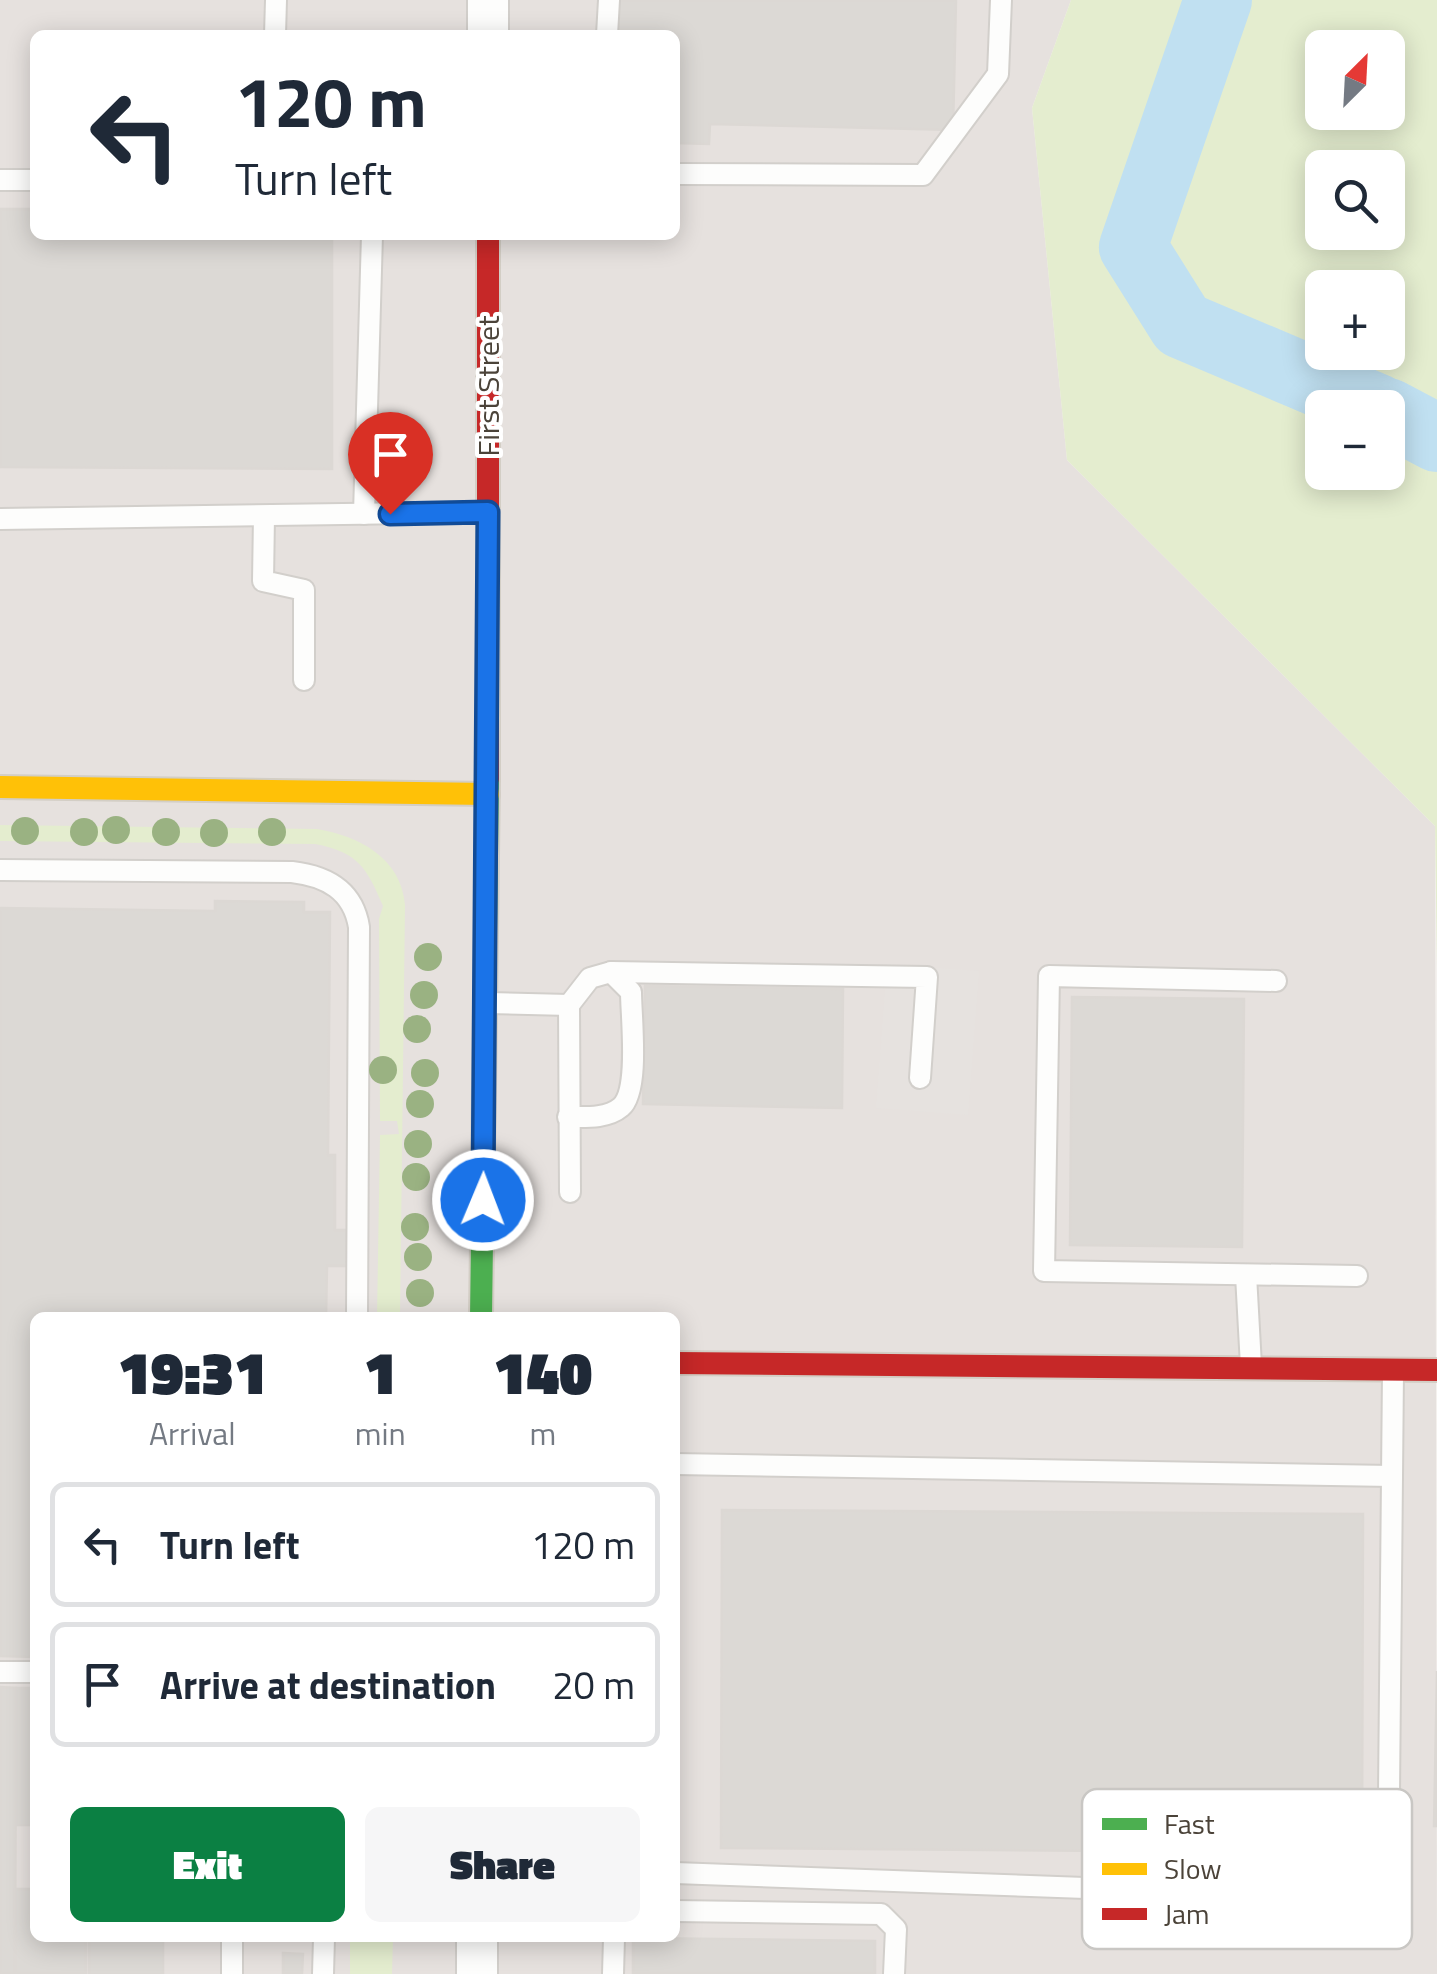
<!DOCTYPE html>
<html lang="en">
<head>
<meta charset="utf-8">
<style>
  :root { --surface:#fff; --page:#f6f6f7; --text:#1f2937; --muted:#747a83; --line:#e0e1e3; --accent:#0b8043 }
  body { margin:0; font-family:"Titillium Web",sans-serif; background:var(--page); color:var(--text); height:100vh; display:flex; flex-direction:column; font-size:38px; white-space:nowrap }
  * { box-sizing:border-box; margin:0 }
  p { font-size:32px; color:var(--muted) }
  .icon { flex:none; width:55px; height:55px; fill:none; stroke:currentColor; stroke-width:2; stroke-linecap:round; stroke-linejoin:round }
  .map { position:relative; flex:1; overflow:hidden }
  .panel { position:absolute; left:30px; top:1312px; width:650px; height:630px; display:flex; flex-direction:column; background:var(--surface); border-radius:15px; box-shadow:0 5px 25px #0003 }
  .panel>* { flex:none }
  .banner { position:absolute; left:30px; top:30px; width:650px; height:210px; border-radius:15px; box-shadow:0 5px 25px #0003; background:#fff; color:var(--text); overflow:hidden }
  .needle { width:65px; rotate:24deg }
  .buttons { position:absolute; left:1305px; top:30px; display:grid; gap:20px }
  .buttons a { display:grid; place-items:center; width:100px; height:100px; border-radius:15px; background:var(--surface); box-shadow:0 5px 25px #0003; font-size:50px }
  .pin { position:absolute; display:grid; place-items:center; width:85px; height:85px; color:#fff; margin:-102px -42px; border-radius:50% 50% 50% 0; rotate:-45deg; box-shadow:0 0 10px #0007 }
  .pin .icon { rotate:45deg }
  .me { position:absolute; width:110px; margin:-55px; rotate:1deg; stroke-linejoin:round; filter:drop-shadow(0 0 8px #0008) }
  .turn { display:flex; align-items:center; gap:35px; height:210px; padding:0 40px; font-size:45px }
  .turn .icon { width:130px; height:130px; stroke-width:2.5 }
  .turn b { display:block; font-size:70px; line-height:85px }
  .eta { display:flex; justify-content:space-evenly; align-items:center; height:170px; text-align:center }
  .eta b { font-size:60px; font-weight:800; line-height:70px }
  .button { display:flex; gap:20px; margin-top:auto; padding:20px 40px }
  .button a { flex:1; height:115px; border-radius:15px; background:var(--accent); color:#fff; font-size:40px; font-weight:800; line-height:115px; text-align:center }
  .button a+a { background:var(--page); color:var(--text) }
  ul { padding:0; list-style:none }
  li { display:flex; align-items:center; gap:30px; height:125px; margin:0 20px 15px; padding:0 20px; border:5px solid var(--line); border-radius:15px }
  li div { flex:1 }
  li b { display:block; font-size:38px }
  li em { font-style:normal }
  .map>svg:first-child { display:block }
  .industrial { fill:#e6e1de; fill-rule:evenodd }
  .green { fill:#e4edcf; fill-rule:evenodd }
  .parking { fill:#e6e2df }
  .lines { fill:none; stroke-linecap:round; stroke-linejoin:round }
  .river { stroke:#c0e0f1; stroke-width:68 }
  .building { fill:#dcd9d5; stroke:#dcd8d4; stroke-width:2.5 }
  .lane-casing { stroke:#d2cfcb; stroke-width:24 }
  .street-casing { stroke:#d2cfcb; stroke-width:44 }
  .fast-casing { stroke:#d3cec5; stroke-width:26 }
  .slow-casing { stroke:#d3cec5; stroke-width:26 }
  .jam-casing { stroke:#d3cec5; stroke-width:26 }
  .lane { stroke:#fdfdfc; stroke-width:20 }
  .street { stroke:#fdfdfc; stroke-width:40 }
  .fast { stroke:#4caf50; stroke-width:22 }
  .slow { stroke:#ffc107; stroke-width:22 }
  .jam { stroke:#c62828; stroke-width:22 }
  .tree { fill:#9ab282 }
  .route-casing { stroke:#114b97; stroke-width:25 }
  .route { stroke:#1a73e8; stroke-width:18 }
  .labels { text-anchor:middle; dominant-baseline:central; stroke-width:8; stroke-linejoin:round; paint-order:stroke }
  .street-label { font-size:30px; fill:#4b4339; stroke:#fff }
  .key { fill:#fff; stroke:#c9c7c4; stroke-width:2.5 }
  .key-label { font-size:28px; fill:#4b4339 }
</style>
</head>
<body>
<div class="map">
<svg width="1437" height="1974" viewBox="0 0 1437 1974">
  <rect width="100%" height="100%" fill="#f4f1ee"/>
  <!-- industrial -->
  <path class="industrial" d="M0,0h1071l-39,108 35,352 368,366 2,1148h-1437zM35,35h640v200h-640zM35,1318h640v620h-640z"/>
  <!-- green -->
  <g class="green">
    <path d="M1071,0h366v967l-2,-141 -368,-366 -35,-352zM1322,48h66v64h-66zM1322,168h66v64h-66zM1322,288h66v64h-66zM1322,408h66v64h-66z"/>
    <path d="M0,825l317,4c41,7 84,28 88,76l-5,412h-23l3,-182 19,-1 -2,-13h-17l-1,-202 4,-13c-16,-38 -25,-54 -68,-62l-315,-3z"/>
    <path d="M350,1938h43l-1,36h-42z"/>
  </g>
  <!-- parking -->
  <path class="parking" d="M887,964l92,7 -11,144 -92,-7z"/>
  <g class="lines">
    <!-- river -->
    <g class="river">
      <path d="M1218,0l-85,247 49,78 196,83"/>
      <path d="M1388,412l49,26"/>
    </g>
  </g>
  <!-- building -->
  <g class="building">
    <path d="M618,0h338l-3,130 -243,-6 -1,20 -34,-1v-108h-58z"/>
    <path d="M0,209h35v26h297v234l-332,-2z"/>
    <path d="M215,901l89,1v10h26l-2,243h7v75h14v36h-22l-1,52h-291v339l-35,-1v-748l215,3z"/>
    <path d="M645,986l198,3 -1,119 -199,-4z"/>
    <path d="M1072,997l172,2 -2,248 -172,-2z"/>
    <path d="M722,1510l641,4 -1,339 -641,-5z"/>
    <path d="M1437,1671v155h-3z"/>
    <path d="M0,1687l16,1 -1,286h-15z"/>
    <rect x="16" y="1688" width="19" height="137"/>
    <path d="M15,1889h20v49h51v36h-71z"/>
    <rect x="89" y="1938" width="74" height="36"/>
    <path d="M633,1938l242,3v33h-242z"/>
    <path d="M283,1953l20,1 -1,20h-19z"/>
  </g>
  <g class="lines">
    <!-- lane casing -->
    <g class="lane-casing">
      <g id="lane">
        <path d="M275,35l1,-35"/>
        <path d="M607,35l2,-35"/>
        <path d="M675,174l248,1 75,-101 3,-74"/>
        <path d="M0,180h35"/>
        <path d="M364,514l8,-279"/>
        <path d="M264,516l-1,65 41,9v90"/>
        <path d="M0,519l486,-7"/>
        <path d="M0,870l292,2c34,4 61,18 67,55l-2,391"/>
        <path d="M1276,981l-227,-5 -5,295 313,5"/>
        <path d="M488,1003l81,2"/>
        <path d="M568,1117c16,0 39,2 53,-10 19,-16 10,-90 10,-115l-20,-20"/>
        <path d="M570,1192l-1,-187 21,-27 21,-6 316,5 -7,101"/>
        <path d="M1246,1275l5,91"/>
        <path d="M675,1464l717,12"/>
        <path d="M0,1672h35"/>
        <path d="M675,1873l713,26 5,-527"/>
        <path d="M675,1911l206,3 15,15 -2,45"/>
        <path d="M232,1974v-36"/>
        <path d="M323,1974l1,-36"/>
        <path d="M613,1974l1,-36"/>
      </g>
    </g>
    <!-- street casing -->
    <g class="street-casing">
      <g id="street">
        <path d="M488,0v35"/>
        <path d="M477,1974v-36"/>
      </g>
    </g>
    <!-- fast casing -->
    <g class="fast-casing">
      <path id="fast" d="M481,1318l7,-540"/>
    </g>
    <!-- slow casing -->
    <g class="slow-casing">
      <path id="slow" d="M0,787l488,7"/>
    </g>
    <!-- jam casing -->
    <g class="jam-casing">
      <g id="jam">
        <path d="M488,235v543"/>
        <path d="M675,1363l762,7"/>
      </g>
    </g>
    <!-- lane -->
    <use href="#lane" class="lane"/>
    <!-- street -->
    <use href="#street" class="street"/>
    <!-- fast -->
    <use href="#fast" class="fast"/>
    <!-- slow -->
    <use href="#slow" class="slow"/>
    <!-- jam -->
    <use href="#jam" class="jam"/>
  </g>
  <!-- trees -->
  <g class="tree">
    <circle cx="116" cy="830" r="14"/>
    <circle cx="25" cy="831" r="14"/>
    <circle cx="84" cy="832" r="14"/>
    <circle cx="166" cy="832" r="14"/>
    <circle cx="272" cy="832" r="14"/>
    <circle cx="214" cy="833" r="14"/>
    <circle cx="428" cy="957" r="14"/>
    <circle cx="424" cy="995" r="14"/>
    <circle cx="417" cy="1029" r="14"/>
    <circle cx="383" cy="1070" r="14"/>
    <circle cx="425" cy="1073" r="14"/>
    <circle cx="420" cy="1104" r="14"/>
    <circle cx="418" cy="1144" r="14"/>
    <circle cx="416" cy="1177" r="14"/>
    <circle cx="415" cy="1227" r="14"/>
    <circle cx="418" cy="1257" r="14"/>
    <circle cx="420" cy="1293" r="14"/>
  </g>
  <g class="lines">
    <!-- route casing -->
    <g class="route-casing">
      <path id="route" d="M390,514l98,-2 -5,688"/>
    </g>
    <!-- route -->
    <use href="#route" class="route"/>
  </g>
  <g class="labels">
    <!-- street labels -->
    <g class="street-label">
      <text transform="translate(488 386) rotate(-90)">First Street</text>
    </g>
  </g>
  <!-- legend -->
  <rect x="1082" y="1789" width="330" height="160" rx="15" class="key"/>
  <rect x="1102" y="1818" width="45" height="12" fill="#4caf50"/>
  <rect x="1102" y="1863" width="45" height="12" fill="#ffc107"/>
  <rect x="1102" y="1908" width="45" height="12" fill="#c62828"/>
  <g class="key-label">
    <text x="1164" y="1834">Fast</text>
    <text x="1164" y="1879">Slow</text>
    <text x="1164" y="1924">Jam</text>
  </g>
</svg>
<div class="buttons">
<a><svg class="needle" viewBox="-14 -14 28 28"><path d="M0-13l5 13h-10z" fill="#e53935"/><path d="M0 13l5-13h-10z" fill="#747a83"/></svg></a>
<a><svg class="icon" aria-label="search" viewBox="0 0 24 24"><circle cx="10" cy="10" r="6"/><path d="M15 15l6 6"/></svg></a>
<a>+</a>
<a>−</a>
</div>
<div class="pin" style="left:390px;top:514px;background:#d93025"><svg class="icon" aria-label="arrive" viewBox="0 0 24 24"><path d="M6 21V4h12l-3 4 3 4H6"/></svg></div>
<svg class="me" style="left:483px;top:1200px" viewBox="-20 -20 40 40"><circle r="17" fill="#1a73e8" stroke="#fff" stroke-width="3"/><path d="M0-11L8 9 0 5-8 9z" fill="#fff"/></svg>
<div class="banner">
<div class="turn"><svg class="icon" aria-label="left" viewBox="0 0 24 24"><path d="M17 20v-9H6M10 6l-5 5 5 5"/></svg><div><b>120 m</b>Turn left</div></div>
</div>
<section class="panel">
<div class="eta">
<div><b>19:31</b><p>Arrival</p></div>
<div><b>1</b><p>min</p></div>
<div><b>140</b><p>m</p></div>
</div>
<ul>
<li><svg class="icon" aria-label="left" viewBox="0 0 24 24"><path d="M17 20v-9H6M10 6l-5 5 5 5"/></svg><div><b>Turn left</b></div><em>120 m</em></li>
<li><svg class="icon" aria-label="arrive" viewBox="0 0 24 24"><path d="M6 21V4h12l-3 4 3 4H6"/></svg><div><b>Arrive at destination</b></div><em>20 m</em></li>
</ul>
<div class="button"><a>Exit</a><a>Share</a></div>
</section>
</div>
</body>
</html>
